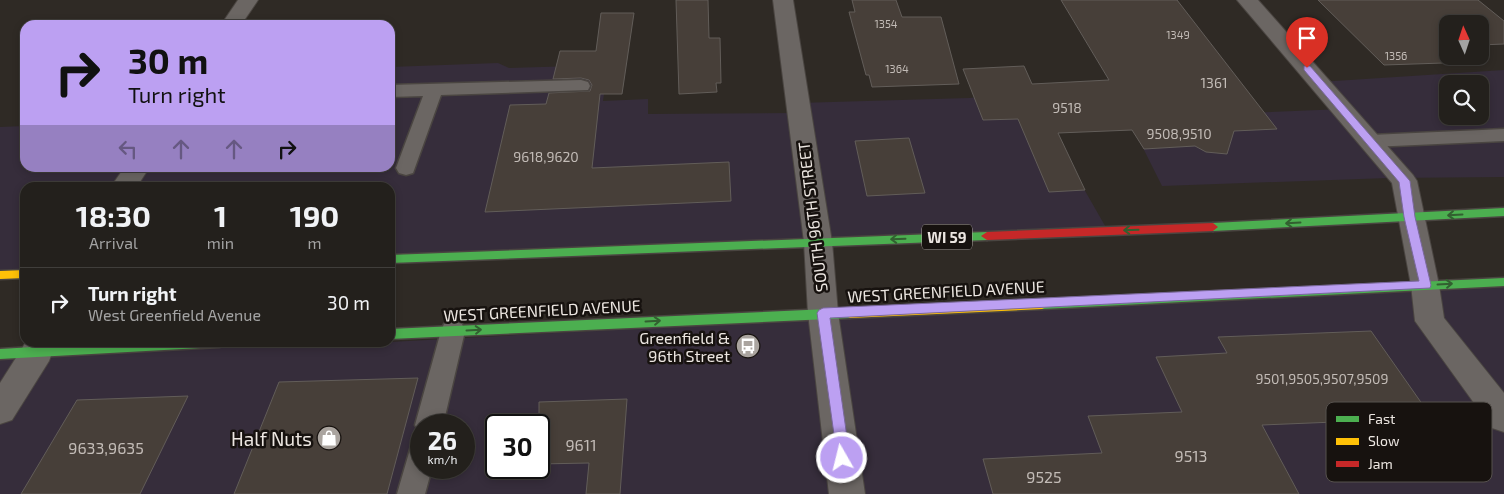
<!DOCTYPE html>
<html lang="en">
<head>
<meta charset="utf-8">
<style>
  :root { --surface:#23201c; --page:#2b2825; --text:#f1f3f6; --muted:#a3a3a3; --line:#403e3b }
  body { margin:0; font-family:"Exo 2",sans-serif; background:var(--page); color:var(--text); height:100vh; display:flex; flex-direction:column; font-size:19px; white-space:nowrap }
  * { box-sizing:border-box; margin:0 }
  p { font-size:16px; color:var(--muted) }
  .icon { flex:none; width:28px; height:28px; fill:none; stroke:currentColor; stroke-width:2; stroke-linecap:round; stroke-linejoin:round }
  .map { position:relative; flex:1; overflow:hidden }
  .drawer { position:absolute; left:20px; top:182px; width:375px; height:165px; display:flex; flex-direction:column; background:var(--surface); border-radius:15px; box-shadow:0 2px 8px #0003,0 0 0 1px var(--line) }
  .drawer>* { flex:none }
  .top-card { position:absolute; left:20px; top:20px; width:375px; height:152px; border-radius:15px; box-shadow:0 2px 8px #0003,0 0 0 1px var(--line); background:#bca0f2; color:#111; overflow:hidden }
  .needle { width:32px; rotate:357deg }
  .buttons { position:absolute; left:1439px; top:15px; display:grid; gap:10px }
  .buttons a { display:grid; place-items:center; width:50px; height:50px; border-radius:10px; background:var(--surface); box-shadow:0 2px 8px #0003,0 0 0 1px var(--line); font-size:25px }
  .speed { position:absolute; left:410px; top:414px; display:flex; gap:10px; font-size:25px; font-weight:700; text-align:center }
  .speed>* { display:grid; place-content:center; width:65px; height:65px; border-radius:50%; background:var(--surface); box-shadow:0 2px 8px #0003,0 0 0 1px var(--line); line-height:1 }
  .speed small { font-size:12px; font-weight:400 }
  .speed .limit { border:2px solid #111; border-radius:8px; background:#fff; color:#111 }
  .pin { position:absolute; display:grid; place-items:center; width:42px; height:42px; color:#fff; margin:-51px -21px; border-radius:50% 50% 50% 0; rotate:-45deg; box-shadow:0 0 5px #0007 }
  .pin .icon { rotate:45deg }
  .me { position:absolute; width:55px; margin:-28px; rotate:352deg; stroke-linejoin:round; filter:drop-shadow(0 0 4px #0008) }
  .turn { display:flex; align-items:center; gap:18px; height:105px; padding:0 25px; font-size:22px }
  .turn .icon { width:65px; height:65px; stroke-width:2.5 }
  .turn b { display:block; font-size:35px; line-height:42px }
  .lanes { display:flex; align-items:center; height:48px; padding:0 25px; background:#0003; justify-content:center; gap:25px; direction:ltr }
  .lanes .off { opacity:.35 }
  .eta { display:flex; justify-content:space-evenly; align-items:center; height:85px; text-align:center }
  .eta b { font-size:30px; font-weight:700; line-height:35px }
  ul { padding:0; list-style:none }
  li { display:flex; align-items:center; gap:15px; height:70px; padding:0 25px; border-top:1px solid var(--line) }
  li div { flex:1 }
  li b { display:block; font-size:19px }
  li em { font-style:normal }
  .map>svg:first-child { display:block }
  .commercial { fill:#362d3b; fill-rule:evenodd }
  .building { fill:#473f39; stroke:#625d59 }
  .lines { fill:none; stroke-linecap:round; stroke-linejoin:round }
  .lane-casing { stroke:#4a4541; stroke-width:3 }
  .street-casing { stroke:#4a4541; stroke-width:2 }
  .fast-casing { stroke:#4a4541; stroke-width:3 }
  .slow-casing { stroke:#4a4541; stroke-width:3 }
  .jam-casing { stroke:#4a4541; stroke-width:3 }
  .lane { fill:#6b6663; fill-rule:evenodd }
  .street { fill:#6b6663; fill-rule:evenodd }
  .fast { fill:#4caf50; fill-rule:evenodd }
  .slow { fill:#ffc107; fill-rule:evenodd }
  .jam { fill:#c62828; fill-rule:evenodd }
  .oneway { stroke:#326030 }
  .route { fill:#bca0f2; stroke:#7a689d }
  .labels { text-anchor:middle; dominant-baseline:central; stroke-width:5; stroke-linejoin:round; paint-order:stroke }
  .far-number-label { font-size:11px; fill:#c3bcb7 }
  .number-label { font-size:14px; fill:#c3bcb7 }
  .shield { fill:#17120f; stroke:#aca6a2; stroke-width:1 }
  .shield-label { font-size:15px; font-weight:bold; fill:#ece6e1 }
  .street-label { font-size:16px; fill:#ece6e1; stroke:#17120f }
  .poi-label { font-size:16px; fill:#ece6e1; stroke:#17120f; text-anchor:end }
  .near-number-label { font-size:16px; fill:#c3bcb7 }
  .near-poi-label { font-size:19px; fill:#ece6e1; stroke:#17120f; text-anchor:end }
  .key { fill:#17120f; stroke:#57524e; stroke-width:1 }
  .key-label { font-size:14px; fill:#ece6e1 }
</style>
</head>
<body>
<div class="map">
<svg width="1504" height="494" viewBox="0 0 1504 494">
  <rect width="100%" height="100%" fill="#2f2a25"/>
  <!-- commercial -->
  <g class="commercial">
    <path d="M498,63l11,5 99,-3 -5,36 45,-2v15l151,-1 -1,-10 171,-5 60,-5 79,138 -718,28v-71h-365v86l-25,1v-148l25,-1v42h365v-101z"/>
    <path d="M1504,70v107l-116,1 -226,8 -34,-68 215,-9 -24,-27zM1448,84h32v32h-32z"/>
    <path d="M1504,281v213h-1504v-140l219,-11 171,-1zM421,425h43v43h-43zM496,425h43v43h-43z"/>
  </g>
  <!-- building -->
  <g class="building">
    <path d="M676,0h32l1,38h11l1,45h-5l1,9 -38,2z"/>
    <path d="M852,0h44l6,17h39l18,67 -87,3 -3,-12h-3l-17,-63h6z"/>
    <path d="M1061,0h116l100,129 -43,2 -7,23 -21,-2 -11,-6 -51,3 -12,-19 -74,3 27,57 -36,2 -31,-73 -35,1 -20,-51 61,-3 8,18 77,-4z"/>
    <path d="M1318,0h160l26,21v23l-24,1v-21h-32v32h19l6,6 -89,3z"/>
    <path d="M601,13h33l-12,81h-22l-8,74 137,-6 2,39 -246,11 25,-107 36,-1 3,-11 41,-2 2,-6 -3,-5 -8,-2 -28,1 7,-28h36z"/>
    <path d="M909,138l16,55 -58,3 -12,-55z"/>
    <path d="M1371,331l61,87 -170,7 37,69h-306l-10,-35 119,-6 -14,-37 94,-4 -26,-55 71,-4 -9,-16z"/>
    <path d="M418,378l-31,116h-153l45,-112z"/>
    <path d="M188,396l-48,98h-119l56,-94z"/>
    <path d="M627,399l-7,95h-34l3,-31 -50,1v-62z"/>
  </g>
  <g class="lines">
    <!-- lane casing -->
    <g class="lane-casing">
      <g id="lane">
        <path d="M581,80l7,2 2,4 -2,4 -147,5 -28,78 -7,2 -7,-2 -3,-5 27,-72 -33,1v-12z"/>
        <path d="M1504,129v12l-133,6 -7,-1 -3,-5 3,-5 7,-1z"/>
        <path d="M453,321l9,3 3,7 -22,94h-22v9l-6,-9 26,-94 3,-7z"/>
        <path d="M421,443v25h11l-7,26h-28l14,-48z"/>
      </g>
    </g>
    <!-- street casing -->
    <g class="street-casing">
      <g id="street">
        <path d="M238,0h20l-17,25h-20z"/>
        <path d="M773,0h20l39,242 6,71 27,181h-36l-21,-181 -4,-71z"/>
        <path d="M1237,0h21l155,175 4,6 22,104 5,33 60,75v39l-12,-4 -77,-107 -4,-36 -19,-102z"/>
        <path d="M124,168h25l-13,20h-26z"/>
        <path d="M26,342h30l-7,19 -37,59 -12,4v-41z"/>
      </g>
    </g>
    <!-- fast casing -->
    <g class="fast-casing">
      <g id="fast">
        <path d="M1504,208v8l-291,15 -5,-4 5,-4z"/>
        <path d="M987,232l6,4 -6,4 -597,23v-8z"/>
        <path d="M1504,278v8l-462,23 -4,-2 -2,-3 2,-3 4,-2z"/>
        <path d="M850,308l4,2 2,3 -2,3 -4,2 -460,21v-10z"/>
        <path d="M117,342h108l-2,4 -4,1 -219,12v-10z"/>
      </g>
    </g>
    <!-- slow casing -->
    <g class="slow-casing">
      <g id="slow">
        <path d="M25,270v8l-25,1v-8z"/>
        <path d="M1042,299l4,2 2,3 -2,3 -4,2 -192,9 -4,-2 -2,-3 2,-3 4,-2z"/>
      </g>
    </g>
    <!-- jam casing -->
    <g class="jam-casing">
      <path id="jam" d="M1213,223l5,4 -5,4 -226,9 -6,-4 6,-4z"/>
    </g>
    <!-- lane -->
    <use href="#lane" class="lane"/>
    <!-- street -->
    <use href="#street" class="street"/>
    <!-- fast -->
    <use href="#fast" class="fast"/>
    <!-- slow -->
    <use href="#slow" class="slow"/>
    <!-- jam -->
    <use href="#jam" class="jam"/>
  </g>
  <!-- one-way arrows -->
  <defs><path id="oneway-shaft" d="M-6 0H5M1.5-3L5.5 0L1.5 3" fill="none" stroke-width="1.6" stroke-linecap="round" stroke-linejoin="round" transform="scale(1.25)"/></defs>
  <g class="oneway">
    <use href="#oneway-shaft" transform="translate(1455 215) rotate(177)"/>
    <use href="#oneway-shaft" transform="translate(1293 223) rotate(177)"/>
    <use href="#oneway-shaft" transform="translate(1131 230) rotate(178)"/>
    <use href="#oneway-shaft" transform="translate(898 239) rotate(178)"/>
    <use href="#oneway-shaft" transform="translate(1445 284) rotate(-3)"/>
    <use href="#oneway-shaft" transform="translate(653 321) rotate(-3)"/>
    <use href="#oneway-shaft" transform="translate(474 330) rotate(-3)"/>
  </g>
  <!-- route -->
  <path class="route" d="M1304,66h6l100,115 5,36 16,68 -1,3 -600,30 20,140 -3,5 -5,2 -4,-2 -21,-150 2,-3 4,-2 596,-27 -15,-64 -5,-35 -95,-112z"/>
  <!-- icons -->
  <defs>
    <g id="bus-disc" transform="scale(1.25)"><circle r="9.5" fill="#aaa49f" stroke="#17120f"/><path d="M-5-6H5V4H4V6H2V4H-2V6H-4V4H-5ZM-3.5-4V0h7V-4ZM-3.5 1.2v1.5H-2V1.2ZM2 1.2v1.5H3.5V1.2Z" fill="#fff"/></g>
    <g id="shop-disc" transform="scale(1.25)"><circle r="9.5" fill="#aaa49f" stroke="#17120f"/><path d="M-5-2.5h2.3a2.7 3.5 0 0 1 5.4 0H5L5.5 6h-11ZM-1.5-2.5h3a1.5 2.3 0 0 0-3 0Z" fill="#fff"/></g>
  </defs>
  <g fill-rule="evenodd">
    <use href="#bus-disc" x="748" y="346"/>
    <use href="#shop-disc" x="329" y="438"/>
  </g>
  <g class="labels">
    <!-- far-number labels -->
    <g class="far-number-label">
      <text x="886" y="23">1354</text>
      <text x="1178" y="34">1349</text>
      <text x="1396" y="55">1356</text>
      <text x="897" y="68">1364</text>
    </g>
    <!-- number labels -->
    <g class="number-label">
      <text x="1214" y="82">1361</text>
      <text x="1067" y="107">9518</text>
      <text x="1179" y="133">9508,9510</text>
      <text x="546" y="156">9618,9620</text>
      <text x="1322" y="378">9501,9505,9507,9509</text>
    </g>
    <!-- shield labels -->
    <rect class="shield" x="922" y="224.5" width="50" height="25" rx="4"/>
    <g class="shield-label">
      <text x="947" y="237">WI 59</text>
    </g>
    <!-- street labels -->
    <g class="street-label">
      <text transform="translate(812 217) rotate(-97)">SOUTH 96TH STREET</text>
      <text transform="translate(946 291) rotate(-3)">WEST GREENFIELD AVENUE</text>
      <text transform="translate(542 310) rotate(-3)">WEST GREENFIELD AVENUE</text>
    </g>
    <!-- poi labels -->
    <g class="poi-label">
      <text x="730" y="337">Greenfield &amp;<tspan x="730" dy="18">96th Street</tspan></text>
    </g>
    <!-- near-number labels -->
    <g class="near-number-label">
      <text x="581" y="444">9611</text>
      <text x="106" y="447">9633,9635</text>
      <text x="1191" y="455">9513</text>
      <text x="1044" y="476">9525</text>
    </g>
    <!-- near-poi labels -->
    <g class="near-poi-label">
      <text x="312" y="438">Half Nuts</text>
    </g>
  </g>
  <!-- legend -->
  <rect x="1326" y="402" width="166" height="80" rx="8" class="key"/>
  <rect x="1336" y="416" width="23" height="6" fill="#4caf50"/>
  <rect x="1336" y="438" width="23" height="7" fill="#ffc107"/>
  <rect x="1336" y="461" width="23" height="6" fill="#c62828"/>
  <g class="key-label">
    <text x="1368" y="424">Fast</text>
    <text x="1368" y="446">Slow</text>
    <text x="1368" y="469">Jam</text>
  </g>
</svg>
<div class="buttons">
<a><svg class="needle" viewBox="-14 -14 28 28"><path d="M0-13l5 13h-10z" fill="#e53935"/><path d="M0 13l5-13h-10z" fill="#a3a3a3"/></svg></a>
<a><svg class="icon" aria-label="search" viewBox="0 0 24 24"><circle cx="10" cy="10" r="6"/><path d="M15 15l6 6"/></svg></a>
</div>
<div class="speed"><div>26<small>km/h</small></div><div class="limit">30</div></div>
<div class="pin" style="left:1307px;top:68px;background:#d93025"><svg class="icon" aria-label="arrive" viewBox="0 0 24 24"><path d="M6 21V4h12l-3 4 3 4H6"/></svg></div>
<svg class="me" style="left:842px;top:458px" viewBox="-20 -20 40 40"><circle r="17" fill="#bca0f2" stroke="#fff" stroke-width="3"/><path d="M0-11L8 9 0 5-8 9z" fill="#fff"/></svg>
<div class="top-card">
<div class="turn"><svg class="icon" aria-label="right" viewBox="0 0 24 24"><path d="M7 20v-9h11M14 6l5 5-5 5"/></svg><div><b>30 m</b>Turn right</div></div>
<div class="lanes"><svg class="icon off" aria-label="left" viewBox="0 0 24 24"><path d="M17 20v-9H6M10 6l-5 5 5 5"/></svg><svg class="icon off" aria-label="ahead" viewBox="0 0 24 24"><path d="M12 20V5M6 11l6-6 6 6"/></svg><svg class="icon off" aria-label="ahead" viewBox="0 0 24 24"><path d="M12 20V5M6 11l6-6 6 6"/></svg><svg class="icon" aria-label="right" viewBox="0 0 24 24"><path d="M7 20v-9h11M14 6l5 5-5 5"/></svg></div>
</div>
<section class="drawer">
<div class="eta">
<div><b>18:30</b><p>Arrival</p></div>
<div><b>1</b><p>min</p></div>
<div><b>190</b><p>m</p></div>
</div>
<ul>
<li><svg class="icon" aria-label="right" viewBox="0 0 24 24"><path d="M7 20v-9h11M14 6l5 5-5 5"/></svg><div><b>Turn right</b><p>West Greenfield Avenue</p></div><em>30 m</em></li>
</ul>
</section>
</div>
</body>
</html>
